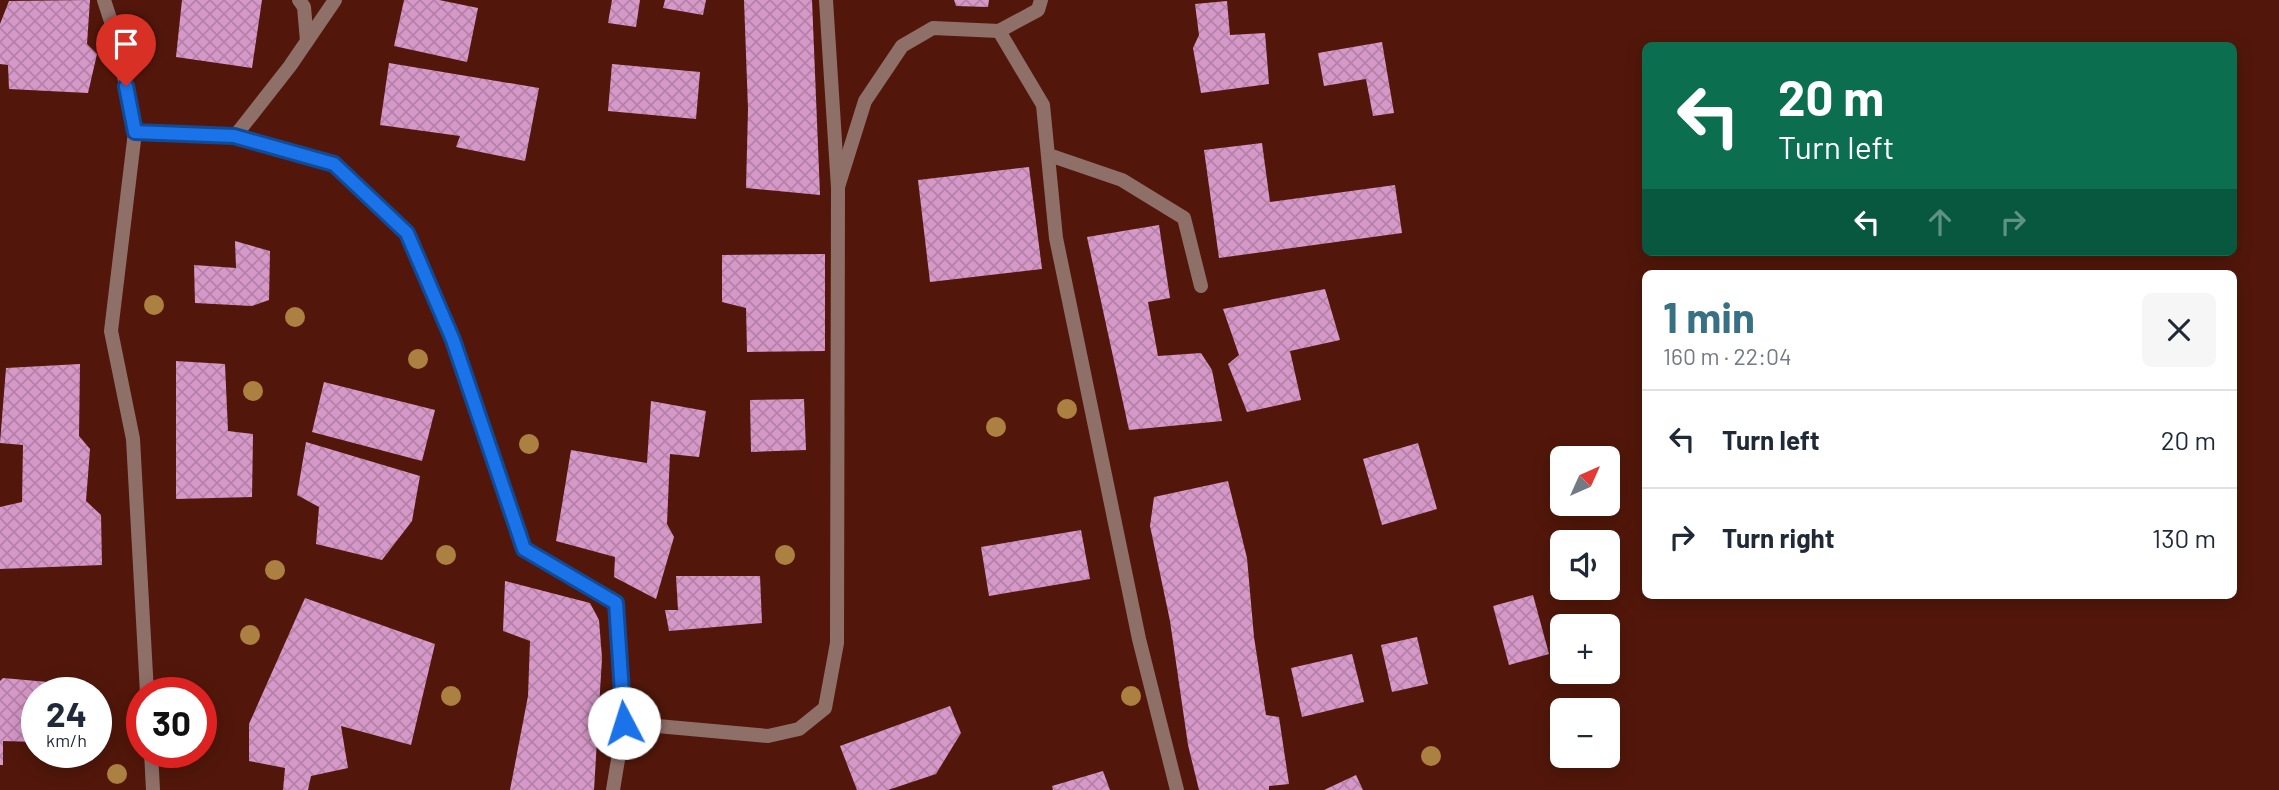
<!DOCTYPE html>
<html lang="en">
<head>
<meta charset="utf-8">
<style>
  :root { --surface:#fff; --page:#f6f6f7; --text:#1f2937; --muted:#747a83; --line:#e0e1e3; --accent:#387184 }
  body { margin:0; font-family:Barlow,sans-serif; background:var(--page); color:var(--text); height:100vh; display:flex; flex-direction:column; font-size:26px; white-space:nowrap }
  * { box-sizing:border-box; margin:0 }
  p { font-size:23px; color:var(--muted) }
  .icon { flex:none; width:38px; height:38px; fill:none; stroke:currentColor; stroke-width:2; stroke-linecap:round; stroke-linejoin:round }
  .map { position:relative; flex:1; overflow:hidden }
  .side { position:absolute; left:1642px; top:270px; width:595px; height:329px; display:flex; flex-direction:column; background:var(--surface); border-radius:10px; box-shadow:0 4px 18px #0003 }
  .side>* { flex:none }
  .banner { position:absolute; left:1642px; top:42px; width:595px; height:214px; border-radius:10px; box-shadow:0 4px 18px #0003; background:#0b6e4f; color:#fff; overflow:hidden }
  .needle { width:46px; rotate:45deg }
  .buttons { position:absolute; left:1550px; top:446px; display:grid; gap:14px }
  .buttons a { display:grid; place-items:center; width:70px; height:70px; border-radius:10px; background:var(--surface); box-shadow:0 4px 18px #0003; font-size:35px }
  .speed { position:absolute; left:21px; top:677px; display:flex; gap:14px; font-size:35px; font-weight:700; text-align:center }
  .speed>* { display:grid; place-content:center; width:91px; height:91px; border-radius:50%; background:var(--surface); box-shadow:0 4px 18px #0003; line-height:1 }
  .speed small { font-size:18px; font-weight:400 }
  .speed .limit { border:10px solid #d22; background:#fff; color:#111 }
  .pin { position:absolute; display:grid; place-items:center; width:60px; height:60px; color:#fff; margin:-72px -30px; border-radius:50% 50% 50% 0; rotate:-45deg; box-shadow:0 0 7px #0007 }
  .pin .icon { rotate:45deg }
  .me { position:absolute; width:77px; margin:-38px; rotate:355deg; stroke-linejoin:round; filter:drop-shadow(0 0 5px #0008) }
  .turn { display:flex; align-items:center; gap:24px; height:147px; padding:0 21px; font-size:32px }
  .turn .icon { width:91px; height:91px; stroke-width:2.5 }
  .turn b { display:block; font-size:49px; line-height:60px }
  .lanes { display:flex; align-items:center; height:66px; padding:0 21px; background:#0003; justify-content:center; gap:35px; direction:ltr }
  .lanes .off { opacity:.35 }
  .round { display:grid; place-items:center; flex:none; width:74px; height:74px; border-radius:10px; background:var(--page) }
  .headline { display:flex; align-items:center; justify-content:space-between; height:119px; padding:0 21px }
  h1 { font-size:42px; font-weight:700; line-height:52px; color:var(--accent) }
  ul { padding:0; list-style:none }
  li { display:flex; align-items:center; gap:21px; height:98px; padding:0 21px; border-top:2px solid var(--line) }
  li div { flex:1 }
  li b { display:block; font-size:26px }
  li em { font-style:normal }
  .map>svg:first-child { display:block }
  .building { fill:url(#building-cross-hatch) }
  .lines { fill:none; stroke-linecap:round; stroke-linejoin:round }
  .service { stroke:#8f7069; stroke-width:14 }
  .minor { stroke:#8f7069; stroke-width:14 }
  .tree { fill:#ab8040 }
  .route-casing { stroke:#114b97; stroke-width:18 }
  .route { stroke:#1a73e8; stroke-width:12 }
</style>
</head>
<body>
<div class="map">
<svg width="2279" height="790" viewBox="0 0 2279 790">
  <defs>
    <pattern id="building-cross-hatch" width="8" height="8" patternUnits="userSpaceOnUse" patternTransform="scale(1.75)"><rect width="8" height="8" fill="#d698c9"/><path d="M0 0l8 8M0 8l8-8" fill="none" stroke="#b382a6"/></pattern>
  </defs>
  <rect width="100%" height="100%" fill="#52170a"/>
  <!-- building -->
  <g class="building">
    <path d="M90,0l-3,44 10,10 -9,39 -79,-4 -1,-24 -8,-1v-40l9,-23z"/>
    <path d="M182,0h80l-10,68 -76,-11z"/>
    <path d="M404,0h35l39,8 -11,54 -73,-16z"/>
    <path d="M612,0h28l-4,27 -28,-4z"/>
    <path d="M665,0h41l-3,15 -40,-7z"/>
    <path d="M744,0h68l8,195 -74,-7 2,-79z"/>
    <path d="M954,0h35l-1,7 -32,-1z"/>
    <path d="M1227,1l3,34 35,-2 4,51 -68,9 -8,-45 6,-13 -4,-31z"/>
    <path d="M1382,42l12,71 -21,3 -7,-37 -42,7 -6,-33z"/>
    <path d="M389,63l150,25 -14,73 -69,-14 4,-11 -80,-11z"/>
    <path d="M612,64l88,8 -4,47 -88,-8z"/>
    <path d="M1262,143l8,59 125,-17 7,48 -183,25 -15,-108z"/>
    <path d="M1029,167l13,102 -112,13 -12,-102z"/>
    <path d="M1159,225l11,73 -22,4 10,54 43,-3 11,17 10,51 -93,9 -42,-193z"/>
    <path d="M235,241l35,10 -1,49 -17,6 -57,-3 -1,-38 42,3z"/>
    <path d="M825,254v97l-78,1 -1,-44 -24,-6v-47z"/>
    <path d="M1325,289l15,51 -50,11 11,49 -54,12 -19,-48 11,-9 -16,-46z"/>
    <path d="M176,361l49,3 3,67 25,3 -1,63 -76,2z"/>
    <path d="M80,364l-1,72 11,13 -4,52 15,14 1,50 -102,4v-62l22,-5 1,-57 -23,-2 6,-75z"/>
    <path d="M324,382l111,28 -13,51 -110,-29z"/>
    <path d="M804,399l2,51 -55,2 -1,-52z"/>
    <path d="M651,401l55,10 -7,46 -29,-3 -3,70 7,13 -18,62 -42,-22 1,-20 -59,-16 15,-91 76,13z"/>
    <path d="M306,442l114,34 -8,45 -30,39 -66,-16 3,-37 -22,-12z"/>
    <path d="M1418,443l19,66 -55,16 -19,-66z"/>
    <path d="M1228,481l19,77 7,79 12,78 13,2 10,67 -20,2v4h-70l-11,-45 -18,-124 -20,-95 4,-29z"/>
    <path d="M1081,530l9,49 -101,17 -8,-49z"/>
    <path d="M676,576h84l2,47 -93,8 -4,-21h13z"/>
    <path d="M505,581l85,22 9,17 3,38 -8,132h-84l18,-94 2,-55 -27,-10z"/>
    <path d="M1533,595l16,59 -40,11 -16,-59z"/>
    <path d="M305,598l130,46 -24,101 -70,-19 7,42 -37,8 -3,14h-25l2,-22 -36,-7v-37z"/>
    <path d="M1417,637l11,47 -36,8 -11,-47z"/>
    <path d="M1352,654l12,48 -62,15 -11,-49z"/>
    <path d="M3,678l90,8v7h-56v49l-34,-1v24h-3v-84z"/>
    <path d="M950,706l11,27 -25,41 -48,16h-31l-17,-44z"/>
    <path d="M1103,771l7,19h-57l-1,-4z"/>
    <path d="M1356,775l7,15h-39z"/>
  </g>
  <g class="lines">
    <!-- service -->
    <g class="service">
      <path d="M299,0l5,7 3,34"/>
      <path d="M999,31l44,74 13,133 83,401 38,151"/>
      <path d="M1049,155l73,25 62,38 17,68"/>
      <path d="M838,187l27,-86 37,-55 31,-18 66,3 39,-21 3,-10"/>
    </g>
    <!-- minor -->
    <g class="minor">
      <path d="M104,0l13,40 18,92 -24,199 22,108 14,254"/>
      <path d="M135,132l100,4 99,28 73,69 46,107 71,209 92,54 8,120 -11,67"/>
      <path d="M235,136l55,-70 45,-66"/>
      <path d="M624,723l144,13 31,-7 26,-21 12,-65 1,-455 -12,-188"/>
      <path d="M151,752l2,38"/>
    </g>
  </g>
  <!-- trees -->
  <g class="tree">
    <circle cx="154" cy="305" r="10"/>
    <circle cx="295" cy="317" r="10"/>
    <circle cx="418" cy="359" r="10"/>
    <circle cx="253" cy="391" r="10"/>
    <circle cx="1067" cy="409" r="10"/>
    <circle cx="996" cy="427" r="10"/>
    <circle cx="529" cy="444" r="10"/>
    <circle cx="446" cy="555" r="10"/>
    <circle cx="785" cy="555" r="10"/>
    <circle cx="275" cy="570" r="10"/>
    <circle cx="250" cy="635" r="10"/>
    <circle cx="451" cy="696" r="10"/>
    <circle cx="1131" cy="696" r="10"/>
    <circle cx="1431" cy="756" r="10"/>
    <circle cx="117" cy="774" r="10"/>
  </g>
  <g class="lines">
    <!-- route casing -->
    <g class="route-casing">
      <path id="route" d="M126,86l9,46 99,4 100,28 73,69 46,107 71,209 92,54 8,120"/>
    </g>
    <!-- route -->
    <use href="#route" class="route"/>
  </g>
</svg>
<div class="buttons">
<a><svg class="needle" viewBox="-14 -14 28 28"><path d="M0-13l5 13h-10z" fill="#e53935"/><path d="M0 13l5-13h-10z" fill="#747a83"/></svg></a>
<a><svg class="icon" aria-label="sound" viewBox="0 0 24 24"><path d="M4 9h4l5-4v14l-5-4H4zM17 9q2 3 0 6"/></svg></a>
<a>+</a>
<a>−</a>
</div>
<div class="speed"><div>24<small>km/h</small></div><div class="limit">30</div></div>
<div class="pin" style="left:126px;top:86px;background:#d93025"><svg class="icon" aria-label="arrive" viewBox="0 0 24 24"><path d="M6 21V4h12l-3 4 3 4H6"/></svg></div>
<svg class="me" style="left:624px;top:723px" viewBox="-20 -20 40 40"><circle r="19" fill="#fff"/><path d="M0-13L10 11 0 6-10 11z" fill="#1a73e8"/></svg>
<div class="banner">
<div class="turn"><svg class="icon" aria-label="left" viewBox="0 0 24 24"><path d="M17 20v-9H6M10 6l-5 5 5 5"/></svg><div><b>20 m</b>Turn left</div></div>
<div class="lanes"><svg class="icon" aria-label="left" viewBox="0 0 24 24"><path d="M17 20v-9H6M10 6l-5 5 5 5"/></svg><svg class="icon off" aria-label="ahead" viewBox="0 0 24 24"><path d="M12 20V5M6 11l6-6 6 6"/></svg><svg class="icon off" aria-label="right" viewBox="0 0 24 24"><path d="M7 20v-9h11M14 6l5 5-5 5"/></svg></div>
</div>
<section class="side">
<div class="headline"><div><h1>1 min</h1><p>160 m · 22:04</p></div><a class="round"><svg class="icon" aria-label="close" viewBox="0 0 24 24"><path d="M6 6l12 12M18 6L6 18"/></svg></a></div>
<ul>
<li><svg class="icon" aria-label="left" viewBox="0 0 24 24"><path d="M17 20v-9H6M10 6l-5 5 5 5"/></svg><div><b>Turn left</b></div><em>20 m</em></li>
<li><svg class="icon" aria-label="right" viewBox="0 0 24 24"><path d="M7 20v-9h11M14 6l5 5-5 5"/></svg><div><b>Turn right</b></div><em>130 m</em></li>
</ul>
</section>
</div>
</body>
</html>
